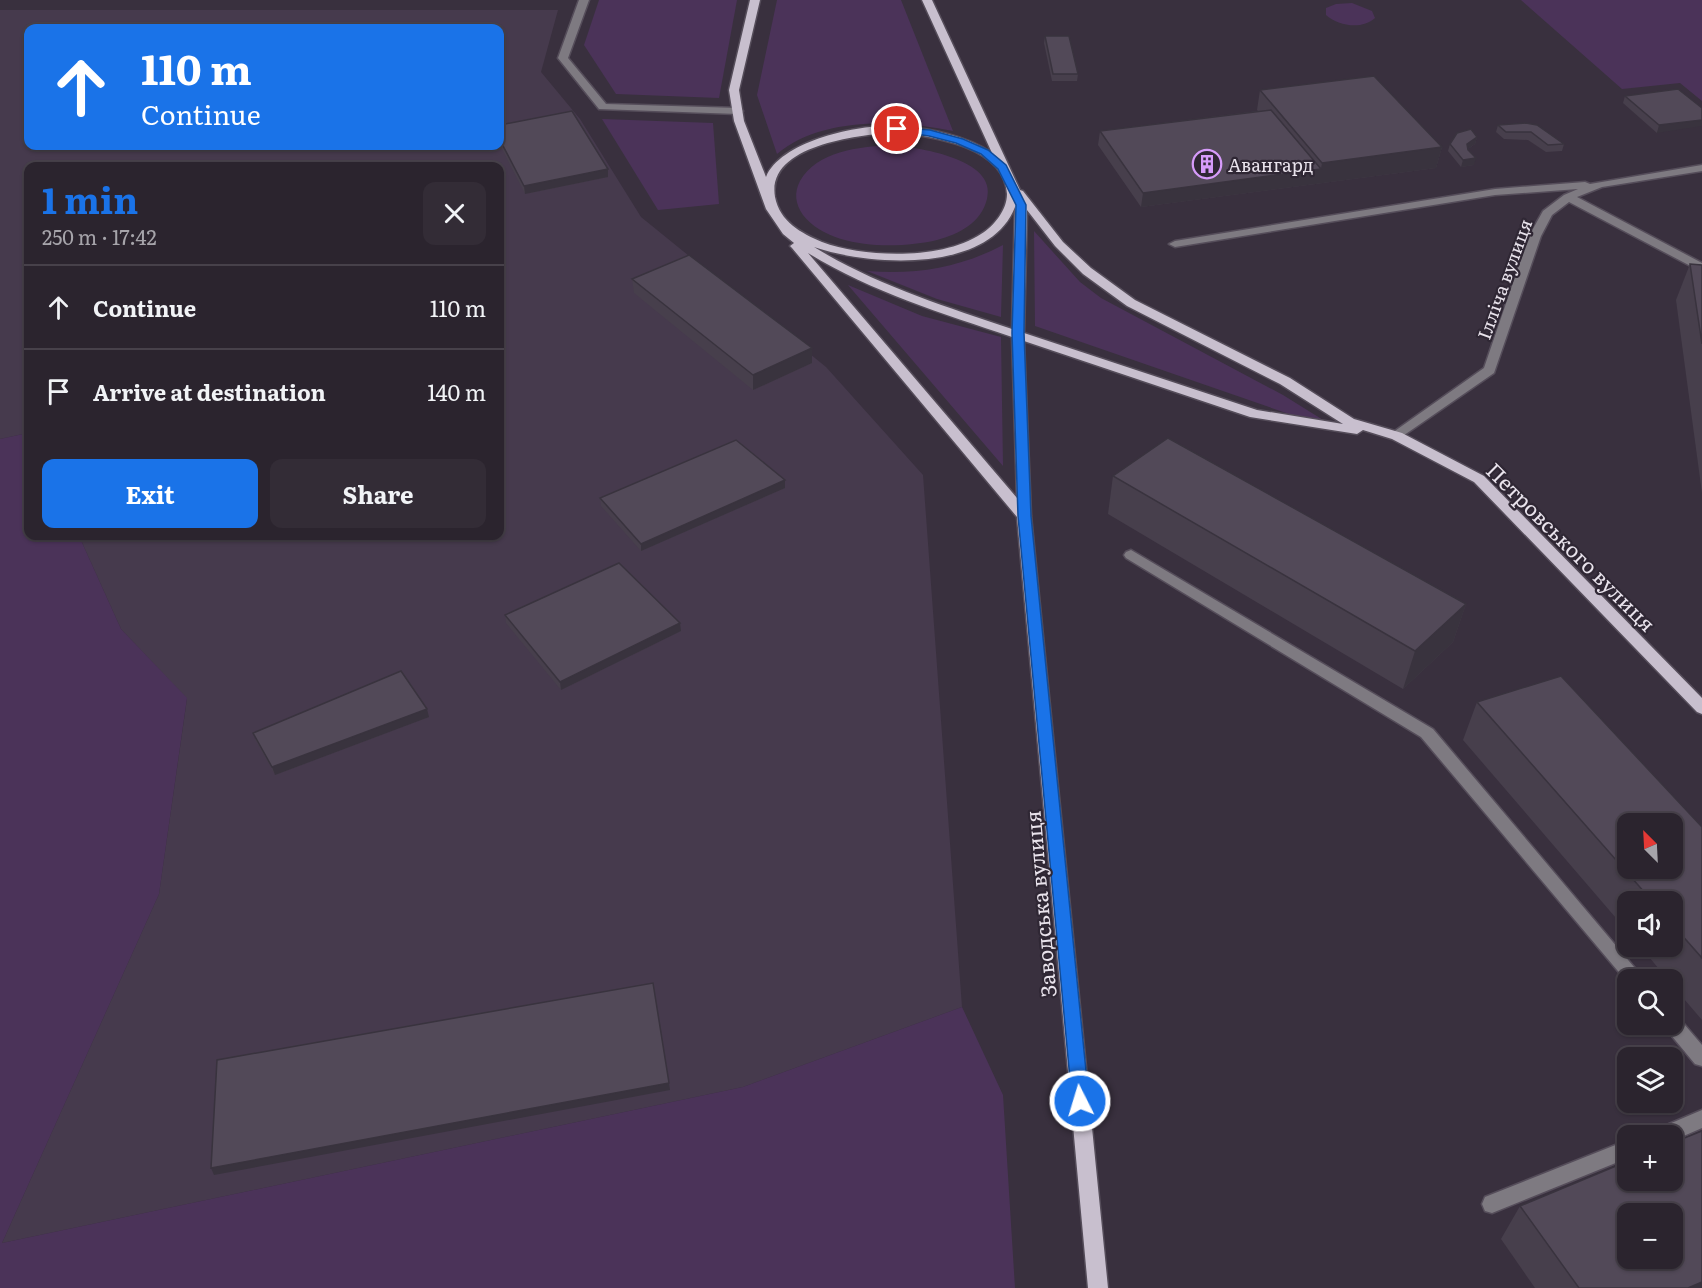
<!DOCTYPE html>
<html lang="en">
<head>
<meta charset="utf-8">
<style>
  :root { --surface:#2b242e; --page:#332c36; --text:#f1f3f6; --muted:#a6a4aa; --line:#47414a; --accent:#1a73e8 }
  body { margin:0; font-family:Literata,serif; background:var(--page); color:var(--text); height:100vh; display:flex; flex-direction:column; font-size:22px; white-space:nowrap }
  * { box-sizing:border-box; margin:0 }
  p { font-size:20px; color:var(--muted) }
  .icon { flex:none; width:33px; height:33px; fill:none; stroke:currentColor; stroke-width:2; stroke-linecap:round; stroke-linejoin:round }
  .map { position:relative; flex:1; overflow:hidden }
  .panel { position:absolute; left:24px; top:162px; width:480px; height:378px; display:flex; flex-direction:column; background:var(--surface); border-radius:12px; box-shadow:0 2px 4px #0004,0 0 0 2px var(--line) }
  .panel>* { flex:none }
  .top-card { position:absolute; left:24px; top:24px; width:480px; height:126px; border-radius:12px; box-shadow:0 2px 4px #0004,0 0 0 2px var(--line); background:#1a73e8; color:#fff; overflow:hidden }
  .needle { width:39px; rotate:336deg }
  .buttons { position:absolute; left:1617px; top:813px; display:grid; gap:12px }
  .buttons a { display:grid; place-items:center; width:66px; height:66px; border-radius:12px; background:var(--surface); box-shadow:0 2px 4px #0004,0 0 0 2px var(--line); font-size:30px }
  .pin { position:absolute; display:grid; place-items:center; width:51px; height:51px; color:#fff; margin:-26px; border:3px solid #fff; border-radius:50%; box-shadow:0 2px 6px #0007 }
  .me { position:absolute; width:66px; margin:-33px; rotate:355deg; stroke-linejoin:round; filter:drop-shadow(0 0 4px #0008) }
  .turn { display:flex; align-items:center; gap:21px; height:126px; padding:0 18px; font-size:27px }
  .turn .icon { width:78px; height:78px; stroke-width:2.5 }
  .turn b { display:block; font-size:42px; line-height:51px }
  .round { display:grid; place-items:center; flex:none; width:63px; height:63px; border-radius:12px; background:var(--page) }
  .headline { display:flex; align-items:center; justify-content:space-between; height:102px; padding:0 18px }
  h1 { font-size:36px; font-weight:700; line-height:45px; color:var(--accent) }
  .button { display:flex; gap:12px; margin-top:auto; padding:12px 18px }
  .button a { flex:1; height:69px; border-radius:12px; background:var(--accent); color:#fff; font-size:24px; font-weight:700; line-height:69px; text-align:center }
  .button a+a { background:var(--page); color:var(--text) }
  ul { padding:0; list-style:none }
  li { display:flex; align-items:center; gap:18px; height:84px; padding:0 18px; border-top:2px solid var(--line) }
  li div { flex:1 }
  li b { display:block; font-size:22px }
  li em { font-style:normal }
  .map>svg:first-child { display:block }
  .built { fill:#463a4d; fill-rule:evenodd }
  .green { fill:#4b3359 }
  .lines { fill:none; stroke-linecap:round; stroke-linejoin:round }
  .minor-casing { stroke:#554d5a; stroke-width:3 }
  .major-casing { stroke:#554d5a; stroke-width:3 }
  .minor { fill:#7e7a81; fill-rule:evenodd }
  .major { fill:#c8bfce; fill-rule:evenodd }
  .wall { fill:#473f4c }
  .shaded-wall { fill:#39333e }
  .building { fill:#524958; stroke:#39333e; stroke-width:1.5; fill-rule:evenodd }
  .route { fill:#1a73e8; stroke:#114b97; stroke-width:1.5 }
  .labels { text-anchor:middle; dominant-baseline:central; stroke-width:4.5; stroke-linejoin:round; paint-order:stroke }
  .far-poi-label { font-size:18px; fill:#e9e3ec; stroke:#2f2734; text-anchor:start }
  .far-street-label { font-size:18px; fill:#e9e3ec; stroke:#2f2734 }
  .street-label { font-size:21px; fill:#e9e3ec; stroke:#2f2734 }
</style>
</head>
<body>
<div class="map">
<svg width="1702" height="1288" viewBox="0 0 1702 1288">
  <rect width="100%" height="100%" fill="#39303e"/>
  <!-- built -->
  <path class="built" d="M0,10h558l-17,62 39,47 61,98 185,150 97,108 39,532 -219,80 -741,156 157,-349 28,-195 -66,-70 -42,-93h421v-370h-472v267l-28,6zM28,28h472v118h-472z"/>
  <!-- green -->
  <g class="green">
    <path d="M599,0h138l-18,98 -103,-4 -32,-49z"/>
    <path d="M777,0h124l52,131c-53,-11 -132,-15 -176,23l-20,-59z"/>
    <path d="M1521,0h181v101l-22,-18 -58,6z"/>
    <path d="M1352,3l20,8 3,7c-13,12 -37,8 -49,-3v-7l10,-4z"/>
    <path d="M602,119l111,4 6,81 -61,6z"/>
    <path d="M890,145c25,2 108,13 97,54 -6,24 -28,35 -50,41 -38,9 -107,10 -134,-25 -8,-11 -9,-23 -3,-34 17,-30 59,-34 90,-36z"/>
    <path d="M1034,231l46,51 21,16 182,97 61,38 -309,-107z"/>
    <path d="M1003,245l-2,72 -64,-18 -70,-28c49,4 92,-3 136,-26z"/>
    <path d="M848,285l74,31 79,21 2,129z"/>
    <path d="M28,433v103h51l42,93 66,69 -28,196 -157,349 741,-156 219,-80 41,88 12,193h-1015v-849z"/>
  </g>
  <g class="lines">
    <!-- minor casing -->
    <g class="minor-casing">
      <g id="minor">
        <path d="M579,0h10l-21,58 38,46 132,4 5,3 -5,3 -139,-5 -41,-51z"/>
        <path d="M1702,165v6l-100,16 -25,10 125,66v9l-133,-70 -17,13 -11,21 -47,137 -97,67 -7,-4 2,-3 92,-65 45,-132 14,-25 21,-16 14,-6 -83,6 -320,52 -6,-3 6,-3 320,-52 90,-7 5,2z"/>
        <path d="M1131,550l302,179 212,251h-17v3l-207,-246 -295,-179 -2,-3 2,-3z"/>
        <path d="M1672,1015l6,2 24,28v21l-7,-2 -29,-35 -2,-5h8z"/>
        <path d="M1702,1110v18l-30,13v-5h-19l2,-6z"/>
        <path d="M1628,1140v18l-136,55 -7,-2 -3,-7 3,-7z"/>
      </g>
    </g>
    <!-- major casing -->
    <g class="major-casing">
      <path id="major" d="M750,0h10l-21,90 5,31 22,56c15,-37 97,-54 133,-51 32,3 66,9 93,27l-70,-153h10l88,190 3,1 40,51 28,26 44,32 155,78 64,41 48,14 82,43 218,222v16l-5,-2 -223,-230 -82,-43 -29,-9 -6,4 -107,-17 -226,-76 7,175 77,772h-20l-71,-771 -225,-269 -2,-2 4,-3 -11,-9 -17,-25 -32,-88 -5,-31zM897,132c36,5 108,14 110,62 0,16 -13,32 -26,40 -39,26 -116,24 -159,8 -21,-9 -42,-20 -47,-45 -9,-53 86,-62 122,-65zM1015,207l-3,122c-68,-23 -136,-44 -198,-82 55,19 175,27 201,-40zM1027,210l28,36 28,28 44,32 153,78 63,40 -86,-14 -233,-77zM808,253c63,39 134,60 204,84l5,161z"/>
    </g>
    <!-- minor -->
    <use href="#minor" class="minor"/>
    <!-- major -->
    <use href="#major" class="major"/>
  </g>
  <!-- wall -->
  <g class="wall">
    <path d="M1045,36l33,38 -1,7h-25l-8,-38z"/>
    <path d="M1678,89l-21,44 -34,-30 2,-7z"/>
    <path d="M1260,90l182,57 -6,21 -295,39 -43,-62 2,-14 158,-20 -1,-1z"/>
    <path d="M1526,123l38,21 -2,7 -16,1 -18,-12 -24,-1 -8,-7 2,-7z"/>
    <path d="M500,125l108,52 -83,17 -25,-49z"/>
    <path d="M1477,137l-2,7 -7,5 6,16 -13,2 -13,-16 2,-7z"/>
    <path d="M1690,264l12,1v228l-26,-193z"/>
    <path d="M632,279l180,84 -59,27 -119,-97z"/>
    <path d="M1113,476l353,128 -13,38 -50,47 -295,-175z"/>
    <path d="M785,480v8l-144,63 -40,-45 -1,-8z"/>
    <path d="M505,615l176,16 -120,59 -55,-67z"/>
    <path d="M1477,702l225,125v193l-30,-35v-5h-4l-28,-34h32v-44h-44v30l-165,-192z"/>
    <path d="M429,717l-154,58 -19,-34 -3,-8z"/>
    <path d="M1520,1206l182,82h-167l-34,-49z"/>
  </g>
  <!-- shaded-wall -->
  <g class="shaded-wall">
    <path d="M1702,120v6l-45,7 2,-8z"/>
    <path d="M1477,137l-2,7 -10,7 2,-7z"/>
    <path d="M1442,147l-6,21 -295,39 2,-14 178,-24 1,-6z"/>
    <path d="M1476,158l-2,7 -13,2 2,-7z"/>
    <path d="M608,169v8l-83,17 -1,-8z"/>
    <path d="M812,348v15l-59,27v-15z"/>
    <path d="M785,480v8l-144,63v-7z"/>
    <path d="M1466,604l-13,38 -50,47 12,-38z"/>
    <path d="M680,623l1,8 -120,59 -1,-8z"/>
    <path d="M427,709l2,8 -154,58 -3,-8z"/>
    <path d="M669,1083l1,7 -456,85 -3,-7z"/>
    <path d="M1702,1282v6h-14z"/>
  </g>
  <!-- building -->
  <g class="building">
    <path d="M1045,36h24l9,38h-25z"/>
    <path d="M1374,76l68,71 -120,16 -62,-73z"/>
    <path d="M1678,89l24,19v12l-43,5 -34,-29z"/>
    <path d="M1271,110l50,59 -178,24 -43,-62z"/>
    <path d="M572,111l36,58 -84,17 -24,-46v-15z"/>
    <path d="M1526,123l11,2 27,19 -16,1 -17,-13h-25l-8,-7z"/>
    <path d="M1471,129l6,8 -10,7 1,6 8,8 -13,2 -13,-16 7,-11z"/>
    <path d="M328,162l1,4h-33z"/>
    <path d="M689,255l123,93 -59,27 -121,-96z"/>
    <path d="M1690,264l12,1v79z"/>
    <path d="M1168,438l298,166 -51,47 -302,-175z"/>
    <path d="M736,440l49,40 -144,64 -41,-46z"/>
    <path d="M619,563l61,60 -120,59 -55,-67z"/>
    <path d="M401,671l26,38 -155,58 -19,-34z"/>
    <path d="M1561,676l141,151v131l-30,-34v-22h-19l-176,-200zM1628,824h44v44h-44z"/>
    <path d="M653,983l16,100 -458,85 6,-108z"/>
    <path d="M1702,1131v151l-14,6h-109l-59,-82 108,-45v19h44v-37zM1628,1214h44v44h-44z"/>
  </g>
  <!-- route -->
  <path class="route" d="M894,127l36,3 33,9 25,11 18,15 20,40 -2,128 7,183 58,585 -2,5 -7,3 -6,-3 -2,-5 -54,-585 -6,-183 4,-128 -18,-36 -17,-15 -25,-11 -27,-7 -35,-5z"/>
  <!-- icons -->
  <defs>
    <g id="building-ring" transform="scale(1.5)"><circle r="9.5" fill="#2f2734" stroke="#d69bfa" stroke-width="1.5"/><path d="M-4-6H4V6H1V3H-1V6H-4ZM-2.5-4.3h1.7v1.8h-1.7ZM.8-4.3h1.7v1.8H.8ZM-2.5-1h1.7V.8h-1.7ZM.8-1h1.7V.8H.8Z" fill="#d69bfa"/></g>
  </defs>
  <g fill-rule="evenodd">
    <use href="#building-ring" x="1207" y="164"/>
  </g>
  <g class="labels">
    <!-- far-poi labels -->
    <g class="far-poi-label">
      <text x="1228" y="164">Авангард</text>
    </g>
    <!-- far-street labels -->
    <g class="far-street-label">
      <text transform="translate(1504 279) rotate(-70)">Ілліча вулиця</text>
    </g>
    <!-- street labels -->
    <g class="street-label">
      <text transform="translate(1572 546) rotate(45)">Петровського вулиця</text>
      <text transform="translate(1039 904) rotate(-95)">Заводська вулиця</text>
    </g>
  </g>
</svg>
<div class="buttons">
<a><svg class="needle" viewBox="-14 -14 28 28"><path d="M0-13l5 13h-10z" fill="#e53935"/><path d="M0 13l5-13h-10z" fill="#a6a4aa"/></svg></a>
<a><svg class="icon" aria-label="sound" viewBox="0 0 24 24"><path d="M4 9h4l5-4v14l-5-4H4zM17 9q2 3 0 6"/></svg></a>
<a><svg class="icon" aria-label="search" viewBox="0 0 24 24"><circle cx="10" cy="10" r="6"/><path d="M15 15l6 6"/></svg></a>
<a><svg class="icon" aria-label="layers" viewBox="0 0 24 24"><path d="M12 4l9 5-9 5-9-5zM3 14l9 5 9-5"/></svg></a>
<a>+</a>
<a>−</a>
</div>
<div class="pin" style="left:897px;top:129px;background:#d93025"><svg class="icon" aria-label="arrive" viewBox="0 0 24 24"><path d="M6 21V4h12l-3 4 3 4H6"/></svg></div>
<svg class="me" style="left:1080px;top:1101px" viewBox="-20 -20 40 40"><circle r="17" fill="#1a73e8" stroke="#fff" stroke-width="3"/><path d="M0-11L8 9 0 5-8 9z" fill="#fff"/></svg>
<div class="top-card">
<div class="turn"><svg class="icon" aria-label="ahead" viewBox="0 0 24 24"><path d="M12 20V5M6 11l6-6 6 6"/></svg><div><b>110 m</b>Continue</div></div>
</div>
<section class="panel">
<div class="headline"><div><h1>1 min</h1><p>250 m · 17:42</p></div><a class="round"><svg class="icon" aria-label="close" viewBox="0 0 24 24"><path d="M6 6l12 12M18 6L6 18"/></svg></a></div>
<ul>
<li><svg class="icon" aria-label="ahead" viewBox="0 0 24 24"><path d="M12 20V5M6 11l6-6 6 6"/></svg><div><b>Continue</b></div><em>110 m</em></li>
<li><svg class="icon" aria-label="arrive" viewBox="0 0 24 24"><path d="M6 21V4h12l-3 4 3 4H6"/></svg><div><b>Arrive at destination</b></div><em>140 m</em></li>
</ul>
<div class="button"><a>Exit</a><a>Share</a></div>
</section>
</div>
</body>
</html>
